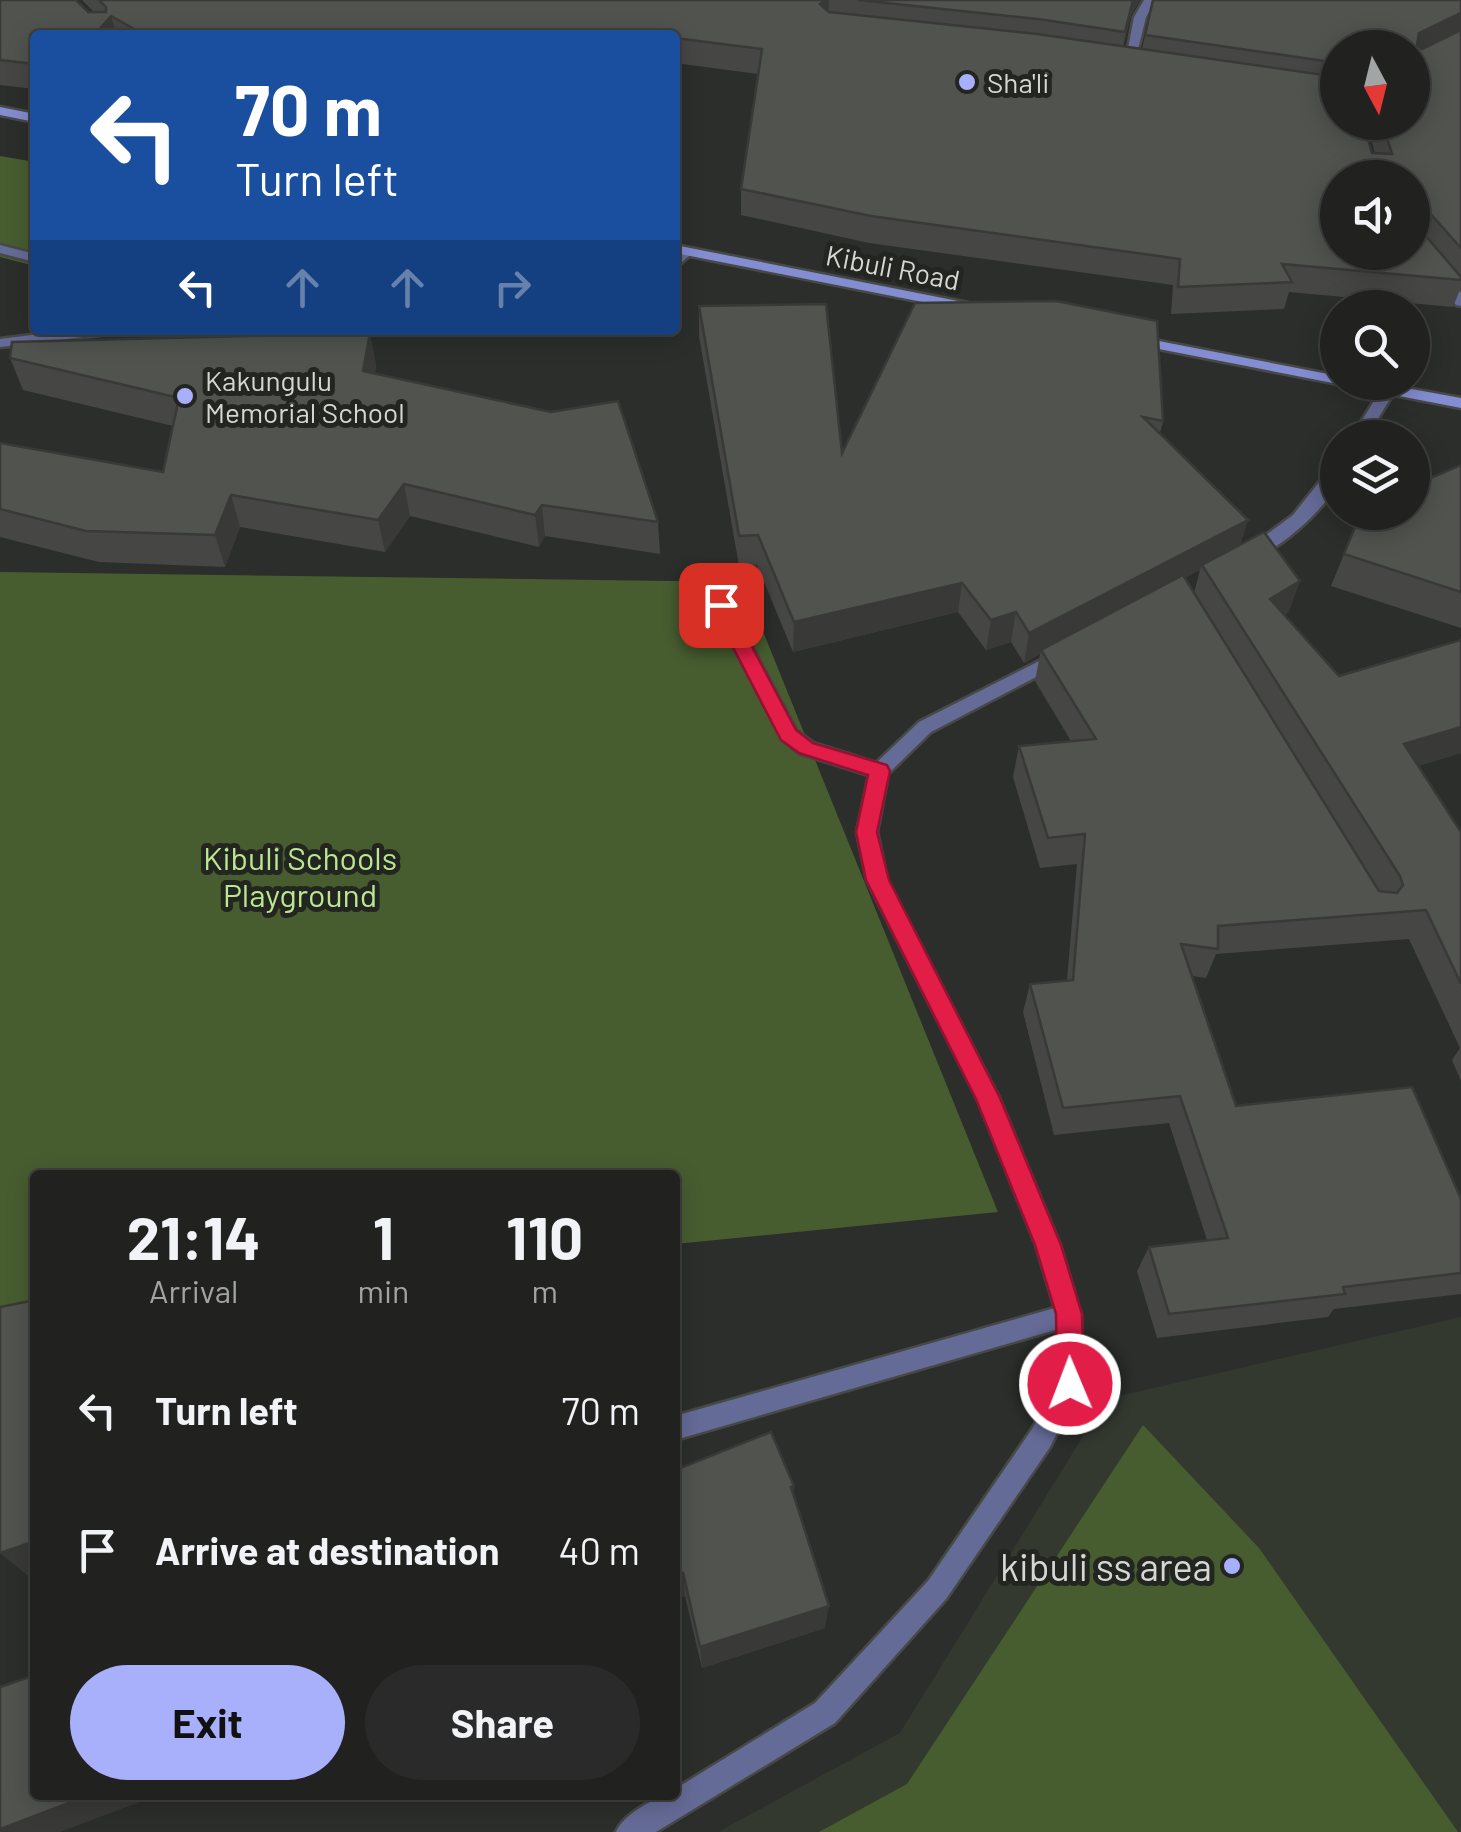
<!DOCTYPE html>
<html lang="en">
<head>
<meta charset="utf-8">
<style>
  :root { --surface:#212220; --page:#292a29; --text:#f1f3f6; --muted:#a2a4a5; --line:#3e3f3e; --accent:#a8b0fc }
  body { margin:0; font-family:Barlow,sans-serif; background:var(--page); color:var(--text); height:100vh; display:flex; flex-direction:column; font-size:38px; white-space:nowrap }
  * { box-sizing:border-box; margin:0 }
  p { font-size:32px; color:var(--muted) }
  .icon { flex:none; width:55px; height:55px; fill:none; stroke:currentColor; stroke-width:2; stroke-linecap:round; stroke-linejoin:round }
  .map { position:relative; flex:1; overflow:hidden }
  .panel { position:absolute; left:30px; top:1170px; width:650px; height:630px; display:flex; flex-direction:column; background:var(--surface); border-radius:10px; box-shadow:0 5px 25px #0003,0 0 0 2px var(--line) }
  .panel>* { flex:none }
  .banner { position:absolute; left:30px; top:30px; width:650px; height:305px; border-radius:10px; box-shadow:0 5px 25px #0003,0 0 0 2px var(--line); background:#1a4fa0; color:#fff; overflow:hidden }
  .needle { width:65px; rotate:173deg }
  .controls { position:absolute; left:1320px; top:30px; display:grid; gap:20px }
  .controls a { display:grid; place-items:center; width:110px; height:110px; border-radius:50%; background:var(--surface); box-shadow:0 5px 25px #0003,0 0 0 2px var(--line); font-size:50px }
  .pin { position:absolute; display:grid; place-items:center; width:85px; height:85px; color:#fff; margin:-42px; border-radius:20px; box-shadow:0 5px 15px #0006 }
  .me { position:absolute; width:110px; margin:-55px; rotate:359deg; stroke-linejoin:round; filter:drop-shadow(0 0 8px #0008) }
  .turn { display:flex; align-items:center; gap:35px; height:210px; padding:0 40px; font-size:45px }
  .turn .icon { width:130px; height:130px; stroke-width:2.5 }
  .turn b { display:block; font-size:70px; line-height:85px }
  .lanes { display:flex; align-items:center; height:95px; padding:0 40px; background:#0003; justify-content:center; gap:50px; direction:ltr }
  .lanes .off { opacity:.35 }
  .eta { display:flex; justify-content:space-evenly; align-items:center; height:170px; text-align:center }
  .eta b { font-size:60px; font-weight:700; line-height:70px }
  .cta { display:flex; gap:20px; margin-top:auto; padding:20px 40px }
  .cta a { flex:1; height:115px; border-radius:60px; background:var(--accent); color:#111; font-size:40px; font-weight:700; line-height:115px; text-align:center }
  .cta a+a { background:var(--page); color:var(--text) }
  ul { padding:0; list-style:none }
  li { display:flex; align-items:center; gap:30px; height:140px; padding:0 40px }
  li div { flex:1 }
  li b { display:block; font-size:38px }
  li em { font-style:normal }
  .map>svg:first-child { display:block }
  .built { fill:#343930 }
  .green { fill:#475d30 }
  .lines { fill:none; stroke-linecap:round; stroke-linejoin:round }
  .lane-casing { stroke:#474946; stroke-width:5 }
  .street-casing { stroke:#474946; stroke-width:5 }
  .secondary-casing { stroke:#474946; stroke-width:5 }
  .lane { fill:#656b97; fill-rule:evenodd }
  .street { fill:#656b97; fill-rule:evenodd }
  .secondary { fill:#848cd2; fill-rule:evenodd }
  .wall { fill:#464744; fill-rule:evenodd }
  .shaded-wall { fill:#393a37 }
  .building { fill:#51534f; stroke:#393a37; stroke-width:2.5; fill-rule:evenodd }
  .route { fill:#e11d48; stroke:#92132f; stroke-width:2.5 }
  .poi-dot { fill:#a8b0fc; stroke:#232521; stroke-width:4 }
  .labels { text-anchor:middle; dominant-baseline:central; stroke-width:10; stroke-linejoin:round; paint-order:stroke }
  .far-poi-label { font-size:28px; fill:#d5d7d4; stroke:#232521; text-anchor:start }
  .far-street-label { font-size:28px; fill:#d5d7d4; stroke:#232521 }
  .park-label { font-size:32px; fill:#bae78f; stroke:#232521 }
  .near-poi-label { font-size:38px; fill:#d5d7d4; stroke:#232521; text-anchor:end }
</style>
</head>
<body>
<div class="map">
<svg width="1461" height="1832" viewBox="0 0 1461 1832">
  <rect width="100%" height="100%" fill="#2c2e2b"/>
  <!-- built -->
  <path class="built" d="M1461,1317v515h-743l182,-99 206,-334z"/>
  <!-- green -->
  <g class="green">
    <path d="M0,156l35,6v104l-35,-9z"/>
    <path d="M0,572l743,10 255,630 -323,32v-69h-640v133l-35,3z"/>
    <path d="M1143,1425l116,123 199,284h-639l88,-48z"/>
  </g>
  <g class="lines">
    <!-- lane casing -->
    <g class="lane-casing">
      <g id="lane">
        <path d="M0,245l35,9v8l-35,-9z"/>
        <path d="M683,248l12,3 -20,17v-12z"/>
        <path d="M72,330h43l-7,4 -108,13v-8z"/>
        <path d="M1069,1304l8,3 4,8 -4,8 -8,3 -394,114v-24z"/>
      </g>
    </g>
    <!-- street casing -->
    <g class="street-casing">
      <g id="street">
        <path d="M1144,0h12l-10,17 -12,49 -10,3 10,-52z"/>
        <path d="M1412,239l5,1 44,53v13l-5,-1 -44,-53z"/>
        <path d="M1387,386l8,5 -29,47h-15l31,-50z"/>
        <path d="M1338,465c0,5 1,11 0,16 -6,23 -70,81 -94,78v-8l49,-36 39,-49z"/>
        <path d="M721,599l9,6 66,125 17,13 63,20 43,-41 132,-67 6,-2 9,6 -3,4 -132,69 -43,42 -11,58 10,48 112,218 61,147 21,70 1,69 -32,63 -104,152 -111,124 -179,109h-40c7,-17 40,-37 59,-37v-6l140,-86 113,-122 104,-152 26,-47 -1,-67 -21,-70 -58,-145 -111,-220 -10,-48 12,-57 -70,-22 -16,-13 -71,-135z"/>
      </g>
    </g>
    <!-- secondary casing -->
    <g class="secondary-casing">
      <g id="secondary">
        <path d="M0,107l35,7v8l-35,-7z"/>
        <path d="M675,245l293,58 7,4 -7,4 -293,-58z"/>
        <path d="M1133,336l205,40v6h35l88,16v10l-333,-65v-6z"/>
      </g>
    </g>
    <!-- lane -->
    <use href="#lane" class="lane"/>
    <!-- street -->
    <use href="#street" class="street"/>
    <!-- secondary -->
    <use href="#secondary" class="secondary"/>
  </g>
  <!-- wall -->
  <g class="wall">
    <path d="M0,0l94,12 -12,-12h1058l-9,15 -8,32 19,2 11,-49h308v287l-8,20 -164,-15 -5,17 -113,5 2,-29 -304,-42 -128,-28v-26l17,-115 -83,-11v-28h-640v54l-35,-4zM1338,48l74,74h-46l9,31h-3l-34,-31z"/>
    <path d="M1056,301l107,120 -3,12 129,179 -5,3 55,61 122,-36v113l-43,13 43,66v249l-9,-21 8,-12 -51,-109 -193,15 -10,24 -14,-2 44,130 225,93v95l-127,15 -6,8 -171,21 -20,-67 12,-24 58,-7 -38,-117 -115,12 -31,-123 7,-28 37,-4 10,-116 -37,4 -27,-91 6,-31 52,-5 -36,-60 5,-27 -16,9 -13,-21 -25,8 -28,-38 -165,40 -36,-87 -18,1 -40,-230v-30l143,147zM1200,570l-6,23 -10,-15z"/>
    <path d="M10,358l366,6 -1,9 283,149 2,32 -115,-18 -6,11 -129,-31 -25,36 -145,-25 -15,40 -126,-5 -99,-25v-94l163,29 10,-46 -150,-36z"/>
    <path d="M1461,465v163l-130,-42 30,-74z"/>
    <path d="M675,1470l119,16 -1,8 32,134 -123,40 -17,-72 -10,4z"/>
  </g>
  <!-- shaded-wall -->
  <g class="shaded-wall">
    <path d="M825,0h4l-1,22 -8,-18z"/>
    <path d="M1133,0h7l-9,15 -11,43z"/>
    <path d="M1461,13v17l-49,28 7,-25z"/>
    <path d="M111,16l6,19h-23z"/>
    <path d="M370,333l6,31 -6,38 -7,-31z"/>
    <path d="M404,484l6,32 -25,36 -7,-32z"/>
    <path d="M231,495l9,32 -15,40 -10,-32z"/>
    <path d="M542,505l3,31 -6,11 -4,-32z"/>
    <path d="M1248,520l-9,30 -37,15 -2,5 -157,83 -2,-3 -1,4 -16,9 5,-30z"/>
    <path d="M1300,581l-11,31 -30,19 11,-32z"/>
    <path d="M962,583l-4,29 -165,40 1,-30z"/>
    <path d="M1016,612l-5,30 -25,8 5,-30z"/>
    <path d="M1461,727v26l-72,22 15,-31z"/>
    <path d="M35,1541v31l-8,3 -27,-22z"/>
    <path d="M683,1573l2,23 -10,4v-24z"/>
    <path d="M829,1606l-4,22 -123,40 -2,-21z"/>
    <path d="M90,1795h68l-98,37h-60v-3z"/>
  </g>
  <!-- building -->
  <g class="building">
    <path d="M0,0h76l12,12h18v-5l-7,-7h726l-5,4 9,8 208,22 301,43v45h25l9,31 20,1 -10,-32h30v-74h-74v15l-193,-28 8,-35h308v13l-42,20 -2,12 5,4 39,-19v218l-34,-38h-8v18l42,49v3l-179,-16 10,18 -114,5 2,-28 -309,-43 -130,-27 21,-140 -87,-11v-3l-26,-1 -504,1 -34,-19 -17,19h-59v29l-35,-4zM1338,178h74v74h-74z"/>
    <path d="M858,0h275l-8,32 -87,-13z"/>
    <path d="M1056,301l101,20 6,100 -20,-4 105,103 -219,113 -13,-21 -25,8 -29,-37 -168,39 -36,-87 -19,1 -40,-230 127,-2 16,149 73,-150z"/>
    <path d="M370,333l-7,38 188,41 67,-11 40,121 -116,-17 -7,10 -131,-31 -26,36 -147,-25 -16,40 -129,-4 -86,-22v-66l163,29 16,-74 -169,-40 2,-16z"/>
    <path d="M1461,465v127l-117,-38 17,-42h51v-26z"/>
    <path d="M1264,532l36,49 -30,18 69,77 122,-36v87l-57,17 57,88v152l-35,-74 -208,16v23l-37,-5 55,162 176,-19 49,112v74l-118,14 2,7 -176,20 -20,-67 79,-9 -48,-142 -117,12 -33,-124 43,-4 12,-146 -37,4 -29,-92 77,-7 -55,-89 142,-75 196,316 18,2 6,-8 -3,-9 -198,-311z"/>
    <path d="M35,1300v241l-35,12v-246z"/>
    <path d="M771,1432l23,54 -3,1 38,119 -129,41 -17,-74 -8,3v-106z"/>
    <path d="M35,1675v120h55l-90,34v-142z"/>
  </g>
  <!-- route -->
  <path class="route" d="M721,598l9,7 66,125 17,13 74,22 3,6 -13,61 12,48 111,218 61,147 21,69 2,70 -4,10 -10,3 -9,-3 -4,-10 -1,-70 -21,-69 -59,-146 -110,-219 -10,-48 12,-57 -69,-22 -18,-13 -70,-135z"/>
  <!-- markers -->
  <g class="poi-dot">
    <circle cx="967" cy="82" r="10"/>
    <circle cx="185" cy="396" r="10"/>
    <circle cx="1232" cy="1566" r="10"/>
  </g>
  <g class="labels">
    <!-- far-poi labels -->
    <g class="far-poi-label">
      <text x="987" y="82">Sha'li</text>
      <text x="205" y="380">Kakungulu<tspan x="205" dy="32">Memorial School</tspan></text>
    </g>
    <!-- far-street labels -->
    <g class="far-street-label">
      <text transform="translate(893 267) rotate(11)">Kibuli Road</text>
    </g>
    <!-- park labels -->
    <g class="park-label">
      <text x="300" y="857">Kibuli Schools<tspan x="300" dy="37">Playground</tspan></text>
    </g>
    <!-- near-poi labels -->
    <g class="near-poi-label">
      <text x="1212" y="1566">kibuli ss area</text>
    </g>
  </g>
</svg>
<div class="controls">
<a><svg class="needle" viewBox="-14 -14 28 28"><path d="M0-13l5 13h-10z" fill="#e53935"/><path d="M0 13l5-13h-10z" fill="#a2a4a5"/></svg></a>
<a><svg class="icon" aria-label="sound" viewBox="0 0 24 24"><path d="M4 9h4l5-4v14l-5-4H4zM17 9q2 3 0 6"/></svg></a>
<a><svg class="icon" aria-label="search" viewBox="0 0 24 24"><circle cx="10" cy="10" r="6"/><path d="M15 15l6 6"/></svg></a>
<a><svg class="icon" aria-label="layers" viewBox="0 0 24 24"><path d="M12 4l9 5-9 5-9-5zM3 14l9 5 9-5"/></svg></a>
</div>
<div class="pin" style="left:721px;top:605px;background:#d93025"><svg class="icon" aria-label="arrive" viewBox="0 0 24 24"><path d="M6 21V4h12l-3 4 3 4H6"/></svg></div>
<svg class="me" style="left:1070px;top:1384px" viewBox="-20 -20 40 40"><circle r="17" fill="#e11d48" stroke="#fff" stroke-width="3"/><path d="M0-11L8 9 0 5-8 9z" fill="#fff"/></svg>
<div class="banner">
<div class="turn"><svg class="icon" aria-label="left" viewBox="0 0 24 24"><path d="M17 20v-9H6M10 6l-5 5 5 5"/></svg><div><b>70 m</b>Turn left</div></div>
<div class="lanes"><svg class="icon" aria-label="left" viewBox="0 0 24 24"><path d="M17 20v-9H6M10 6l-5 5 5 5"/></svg><svg class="icon off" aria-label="ahead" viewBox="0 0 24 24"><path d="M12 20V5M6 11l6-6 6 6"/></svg><svg class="icon off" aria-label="ahead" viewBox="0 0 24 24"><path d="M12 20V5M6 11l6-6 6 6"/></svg><svg class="icon off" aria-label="right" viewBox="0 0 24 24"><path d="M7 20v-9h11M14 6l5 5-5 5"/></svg></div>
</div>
<section class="panel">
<div class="eta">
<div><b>21:14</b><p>Arrival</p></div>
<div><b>1</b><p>min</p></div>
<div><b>110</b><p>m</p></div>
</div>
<ul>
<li><svg class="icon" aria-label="left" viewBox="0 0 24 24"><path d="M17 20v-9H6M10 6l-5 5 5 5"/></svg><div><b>Turn left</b></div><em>70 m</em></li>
<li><svg class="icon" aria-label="arrive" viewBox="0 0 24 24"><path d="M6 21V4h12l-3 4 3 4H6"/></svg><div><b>Arrive at destination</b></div><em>40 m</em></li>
</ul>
<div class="cta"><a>Exit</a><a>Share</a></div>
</section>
</div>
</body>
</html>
